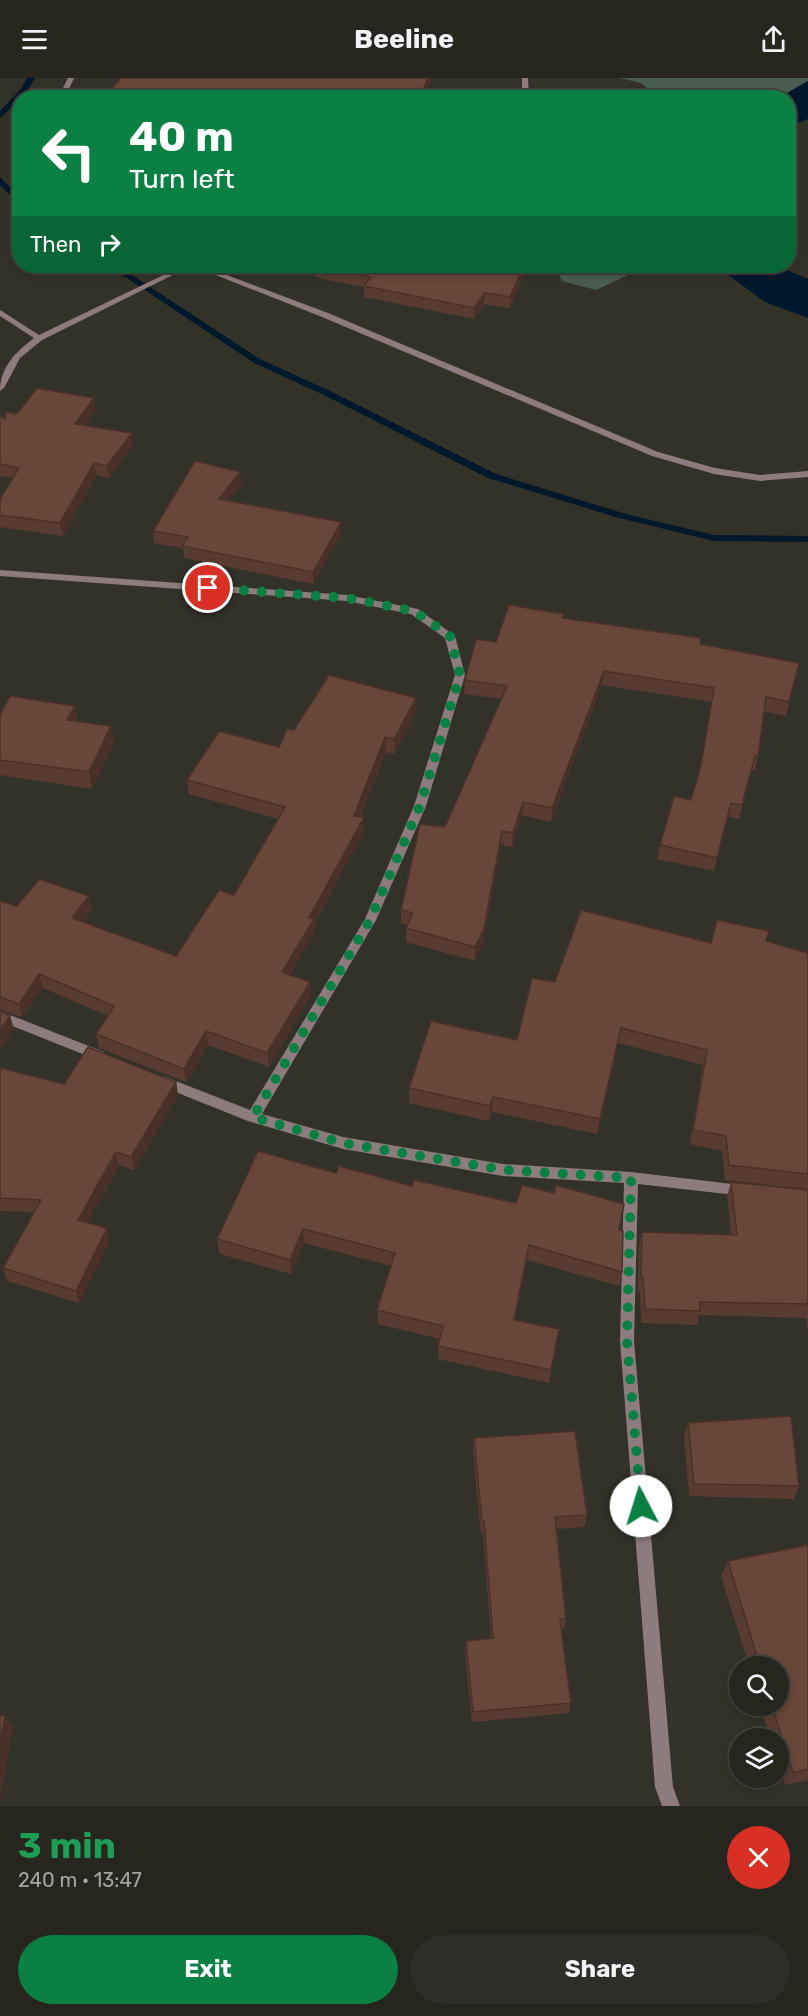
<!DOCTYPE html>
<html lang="en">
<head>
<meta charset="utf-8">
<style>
  :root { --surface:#26261f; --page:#2e2e28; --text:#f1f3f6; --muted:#a4a5a4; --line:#42433d; --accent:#0b8043 }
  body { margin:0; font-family:Rubik,sans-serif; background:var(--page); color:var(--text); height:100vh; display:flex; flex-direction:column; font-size:22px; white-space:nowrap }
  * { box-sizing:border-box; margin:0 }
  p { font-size:20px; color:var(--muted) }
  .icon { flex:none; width:33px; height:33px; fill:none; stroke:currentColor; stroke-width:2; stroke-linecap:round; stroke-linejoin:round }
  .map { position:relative; height:1728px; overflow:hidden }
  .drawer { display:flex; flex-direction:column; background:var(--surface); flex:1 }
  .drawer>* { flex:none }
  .guide { position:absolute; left:12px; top:12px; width:784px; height:183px; border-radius:24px; box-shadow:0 3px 9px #0003,0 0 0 2px var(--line); background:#0b8043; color:#fff; overflow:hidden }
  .controls { position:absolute; left:729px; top:1578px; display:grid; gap:12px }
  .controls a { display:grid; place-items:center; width:60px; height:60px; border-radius:50%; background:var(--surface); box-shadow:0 3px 9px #0003,0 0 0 2px var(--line); font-size:30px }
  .pin { position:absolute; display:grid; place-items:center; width:51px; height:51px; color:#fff; margin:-26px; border:3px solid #fff; border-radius:50%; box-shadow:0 2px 6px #0007 }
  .me { position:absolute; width:66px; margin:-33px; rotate:355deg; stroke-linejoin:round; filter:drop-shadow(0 0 4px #0008) }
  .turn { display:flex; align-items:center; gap:21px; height:126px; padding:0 18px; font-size:27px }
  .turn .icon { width:78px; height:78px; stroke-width:2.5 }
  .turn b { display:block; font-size:42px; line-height:51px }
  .then { display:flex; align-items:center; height:57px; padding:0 18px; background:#0003; gap:12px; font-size:22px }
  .round { display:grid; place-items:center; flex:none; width:63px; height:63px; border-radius:32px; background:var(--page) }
  .summary { display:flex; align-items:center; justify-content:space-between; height:102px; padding:0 18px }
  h1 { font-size:36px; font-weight:700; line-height:45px; color:#1e9e55 }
  .primary-button { display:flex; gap:12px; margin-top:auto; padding:12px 18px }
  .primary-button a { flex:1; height:69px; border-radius:36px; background:var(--accent); color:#fff; font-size:24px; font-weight:700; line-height:69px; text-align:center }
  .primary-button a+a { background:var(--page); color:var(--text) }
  header { display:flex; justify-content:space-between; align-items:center; height:78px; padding:0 18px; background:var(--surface); font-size:27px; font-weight:700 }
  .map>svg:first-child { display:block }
  .green { fill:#495d50 }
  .water { fill:#00182b }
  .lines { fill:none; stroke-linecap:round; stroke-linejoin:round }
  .stream { fill:#00182b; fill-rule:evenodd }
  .street { fill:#8e7b7e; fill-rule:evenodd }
  .wall { fill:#593c31 }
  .shaded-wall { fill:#493128 }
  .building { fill:#684639; stroke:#493128; stroke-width:1.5 }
  .route { stroke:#0b8043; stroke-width:10; stroke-dasharray:0 18 }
</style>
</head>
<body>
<header><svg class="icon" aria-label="menu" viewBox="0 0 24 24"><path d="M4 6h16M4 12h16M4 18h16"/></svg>Beeline<svg class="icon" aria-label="share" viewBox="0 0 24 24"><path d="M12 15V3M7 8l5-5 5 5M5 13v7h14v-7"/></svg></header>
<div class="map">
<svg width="808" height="1728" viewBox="0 0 808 1728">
  <rect width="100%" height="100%" fill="#333229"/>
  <!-- green -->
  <g class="green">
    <path d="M620,0h188v3l-28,16 -123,1 -16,-15z"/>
    <path d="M555,188h92l-51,24 -34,-9z"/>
  </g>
  <!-- water -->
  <g class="water">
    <path d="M808,3v38l-19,7v-28l-9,-1z"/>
    <path d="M716,188h61l31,13v39l-43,-16z"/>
  </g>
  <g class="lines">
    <!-- stream -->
    <g class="stream">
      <path d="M27,0h8l-9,15 -26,25v-7l20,-21z"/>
      <path d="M0,99l20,20v8l-20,-20z"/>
      <path d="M109,188h9l142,93 70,32 166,83 130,40 88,21 94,1v6l-94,-1 -95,-23 -131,-40 -164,-83 -70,-32z"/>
    </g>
    <!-- street -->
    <g class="street">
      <path d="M68,0h6l-9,20h-7z"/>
      <path d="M522,0h6l1,20h-7z"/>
      <path d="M182,188h9l-149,74 -22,18 -16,30 -4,3c0,-24 16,-39 34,-53l-34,-22v-6l39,25z"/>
      <path d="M193,188h10l125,47 330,139 57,16 45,7 48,-4v6l-48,4 -46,-7 -62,-18 -330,-139z"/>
      <path d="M0,492l347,25 71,14 37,27 10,39 -39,131 -50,114 -114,194 81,23 160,27 128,8 118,14 2,4 -2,4 -5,2 -106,-12 -4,157 39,446 7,19h-18l-7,-19 -35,-446 4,-158 -121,-7 -160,-27 -95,-28 -90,-36 -1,-4 1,-4 5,-1 87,34 115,-191 49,-113 41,-131 -10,-37 -34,-24 -64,-13 -347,-25z"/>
      <path d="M0,933l104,41 2,4 -2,4 -4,1 -100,-40z"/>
    </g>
  </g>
  <!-- wall -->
  <g class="wall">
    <path d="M121,0h311l-6,14 22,6h-341v-4z"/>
    <path d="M293,188h232l-1,8 -14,34 -26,-4 -10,15 -110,-22v-10l-45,-9z"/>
    <path d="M96,332l-11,15 48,20 -24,33 -13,-3 -33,61 -63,-9v-28l13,-21 -13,-2v-60l5,3 12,-5z"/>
    <path d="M242,406l-14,16 113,22v12l-28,50 -129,-26 -1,-10 -29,-5 -1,-12z"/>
    <path d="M564,536l-1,4 236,45 -13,53 -22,-5 -6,46 -3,13h-3l-13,49 -11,-3 -14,55 -57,-12 3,-14 31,-45 10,-32 11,-66 -110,-17 -51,137 -29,-7 -10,32 -11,-2 -18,97 -8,19 -69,-19v-14l1,-3 -6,-2v-13l44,-83 57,-128 -38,-5 1,-14 31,-38z"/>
    <path d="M75,628l3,15 33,5 3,17 -22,46 -92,-14v-60z"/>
    <path d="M416,634l-22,42 -8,-2 -26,65h4v14l-50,94v8l-24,42 20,7 1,14 -42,71 -61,-22 -22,37 -87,-34 -3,-14 12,-18 -65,-28 -21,29 -22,-7v-109l17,5 75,4 -9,12 93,34 58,-61 44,-76 -89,-25 -2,-14 92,-33 15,-17z"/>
    <path d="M766,863l42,12v236l-83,-9 -3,-29 -32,-7 13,-79 -85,-22 -21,91 -105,-22 -3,9 -80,-18v-15l108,-48 38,-58 156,-39z"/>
    <path d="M0,990l64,16 112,-2 2,13 -44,75 -15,-5 -32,57 23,19 -31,62 -72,-22 -4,-13 31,-56 -34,-1z"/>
    <path d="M336,1095l76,13 207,44 3,42 -3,14 -92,-26 -12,61 44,8 -10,54 -111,-24v-13l2,-7 -62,-15 -1,-14 14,-44 -87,-23 -13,31 -71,-20 -3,-15z"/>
    <path d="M731,1104l77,8v142l-2,-14 -107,-3 -2,10 -56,-2 -1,-31 -2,-1 1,-45 3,-14 89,3 -4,-39z"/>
    <path d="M688,1345l111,63 -5,13 -105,-3 -5,-60z"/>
    <path d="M474,1360l113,77 -3,12 -27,2 9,89 -2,11 -3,1 10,73 -2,10 -97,9 -7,-70 1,-11 25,-3 -8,-104h-2l-8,-83z"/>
    <path d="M808,1467v235l-23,5 -7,-20v-27h-8l-10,-32h18v-40h-29l-28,-90 7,-15z"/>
  </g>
  <!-- shaded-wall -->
  <g class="shaded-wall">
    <path d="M428,0h4l-8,20 -2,-6z"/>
    <path d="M524,188h1l-1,8 -14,34v-11z"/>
    <path d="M485,215l-1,11 -10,15v-11z"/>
    <path d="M94,320l2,12 -19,26 -2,-12z"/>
    <path d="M132,355l1,12 -24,33 -2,-12z"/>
    <path d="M94,385l2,12 -33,61 -3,-13z"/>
    <path d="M240,394l2,12 -22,26 -1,-11z"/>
    <path d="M341,444v12l-28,50v-12z"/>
    <path d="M604,593l-2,14 -51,137 1,-14z"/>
    <path d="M416,620v14l-22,42v-15z"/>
    <path d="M75,628l3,16 -11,-2z"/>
    <path d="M111,648l3,17 -22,46 -3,-17z"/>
    <path d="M385,659l1,15 -32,78v-14z"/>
    <path d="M523,724l-1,13 -10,32 1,-14z"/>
    <path d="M364,739v14l-50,94v8l-31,53 -1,-14 27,-54z"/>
    <path d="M502,753l-1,14 -18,97 -8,19v-14z"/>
    <path d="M89,818l3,14 -17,22 -3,-14z"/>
    <path d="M39,896l4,14 -21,29 -3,-13z"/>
    <path d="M310,904l1,14 -42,71 -2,-14z"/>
    <path d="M10,938l4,13 -14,21v-20z"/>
    <path d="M621,950l-3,15 -21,91 3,-15z"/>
    <path d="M206,953l2,14 -22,37 -2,-13z"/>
    <path d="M176,1004l2,13 -44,75 -3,-13z"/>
    <path d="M493,1019l-1,15 -3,9 1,-15z"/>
    <path d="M116,1074l3,13 -37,67 -4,-12z"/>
    <path d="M107,1150l3,13 -31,62 -3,-12z"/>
    <path d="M303,1151l1,14 -13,31 -1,-14z"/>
    <path d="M529,1167l-2,15 -15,74 2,-14z"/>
    <path d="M5,1638l8,12 -13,73v-58z"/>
  </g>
  <!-- building -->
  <g class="building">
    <path d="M121,0h307l-6,14 27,2 -2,4h-310l-30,-4z"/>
    <path d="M316,188h208l-14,31 -25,-4 -11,15 -110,-22 7,-9z"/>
    <path d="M37,310l57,10 -19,26 57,9 -25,33 -13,-3 -34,60 -60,-8v-16l19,-31 -19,-4v-48l5,3 1,-7 11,2z"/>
    <path d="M195,383l45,11 -21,27 122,23 -28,50 -131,-26 6,-9 -35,-6z"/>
    <path d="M509,527l55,9 -2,4 139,20 -1,6 99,19 -10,39 -23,-5 -8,60 -3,-1 -13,49 -11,-2 -14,55 -57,-13 14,-49 17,4 10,-35 13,-77 -110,-17 -52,137 -29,-6 -10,31 -11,-2 -18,98 -9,18 -69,-19 7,-15 -12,-3 19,-86 25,3 62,-141 -42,-6 11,-41 20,3z"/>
    <path d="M329,597l87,23 -22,41 -9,-2 -31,79 10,1 -55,101 5,1 -32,53 28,10 -43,71 -61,-22 -22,38 -88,-35 18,-28 -75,-32 -20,30 -19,-7v-96l17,5 22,-27 50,17 -17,22 104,38 43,-66 15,5 51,-88 -98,-27 32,-49 60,16 8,-18 7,1z"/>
    <path d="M10,618l65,10 -8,14 44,6 -22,46 -89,-12v-45z"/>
    <path d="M581,832l130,33 6,-23 52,11 -3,10 42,12v221l-79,-9 -3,-29 -33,-6 14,-80 -86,-22 -21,91 -107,-22 -3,9 -81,-18 22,-67 86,19 15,-62 23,4z"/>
    <path d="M0,933l10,5 -10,14z"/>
    <path d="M88,969l88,35 -45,75 -15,-5 -38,68 29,8 -31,63 -73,-23 38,-68 -41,-2v-130l64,16z"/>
    <path d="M258,1073l78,22 3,-7 73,20 2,-6 102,23 6,-18 32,8 2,-8 68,19 -5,26 4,1 -1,41 -93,-27 -15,75 45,9 -8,41 -113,-24 5,-20 -66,-16 18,-57 -92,-24 -13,31 -73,-21z"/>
    <path d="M731,1104l77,8v114l-108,-2v9l-55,-2 -2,-31 -2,-1 1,-45 95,3z"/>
    <path d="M791,1338l8,70 -105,-2 -6,-61z"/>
    <path d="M575,1353l12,84 -32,2 11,101 -6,1 11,84 -98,9 -7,-71 27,-3 -9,-116h-2l-8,-84z"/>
    <path d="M808,1467v224l-15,4 -21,-67h6v-40h-18l-32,-105z"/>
    <path d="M0,1637l5,1 -5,27z"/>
  </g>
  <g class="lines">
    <!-- route -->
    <path class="route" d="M208,510l139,10 67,13 36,25 10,39 -40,131 -50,114 -117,197 90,26 161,27 127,8 -4,163 14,165"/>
  </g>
</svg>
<div class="controls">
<a><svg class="icon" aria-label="search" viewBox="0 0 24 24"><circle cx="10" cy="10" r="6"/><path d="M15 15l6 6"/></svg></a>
<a><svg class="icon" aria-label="layers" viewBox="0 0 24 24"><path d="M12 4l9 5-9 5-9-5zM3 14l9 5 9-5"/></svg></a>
</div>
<div class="pin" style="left:208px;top:510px;background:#d93025"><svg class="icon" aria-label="arrive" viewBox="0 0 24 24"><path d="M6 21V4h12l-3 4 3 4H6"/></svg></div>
<svg class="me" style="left:641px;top:1428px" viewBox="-20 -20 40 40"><circle r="19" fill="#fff"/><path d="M0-13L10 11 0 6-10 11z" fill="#0b8043"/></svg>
<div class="guide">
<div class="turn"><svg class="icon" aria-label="left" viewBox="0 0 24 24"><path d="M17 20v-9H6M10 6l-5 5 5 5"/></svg><div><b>40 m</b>Turn left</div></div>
<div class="then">Then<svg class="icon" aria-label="right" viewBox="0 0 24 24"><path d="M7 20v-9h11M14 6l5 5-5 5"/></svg></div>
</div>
</div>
<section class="drawer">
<div class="summary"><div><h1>3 min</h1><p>240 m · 13:47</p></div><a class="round" style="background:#d93025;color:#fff"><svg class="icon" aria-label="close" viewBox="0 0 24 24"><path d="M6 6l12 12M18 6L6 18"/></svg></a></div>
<div class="primary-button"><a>Exit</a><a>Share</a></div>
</section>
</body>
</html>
